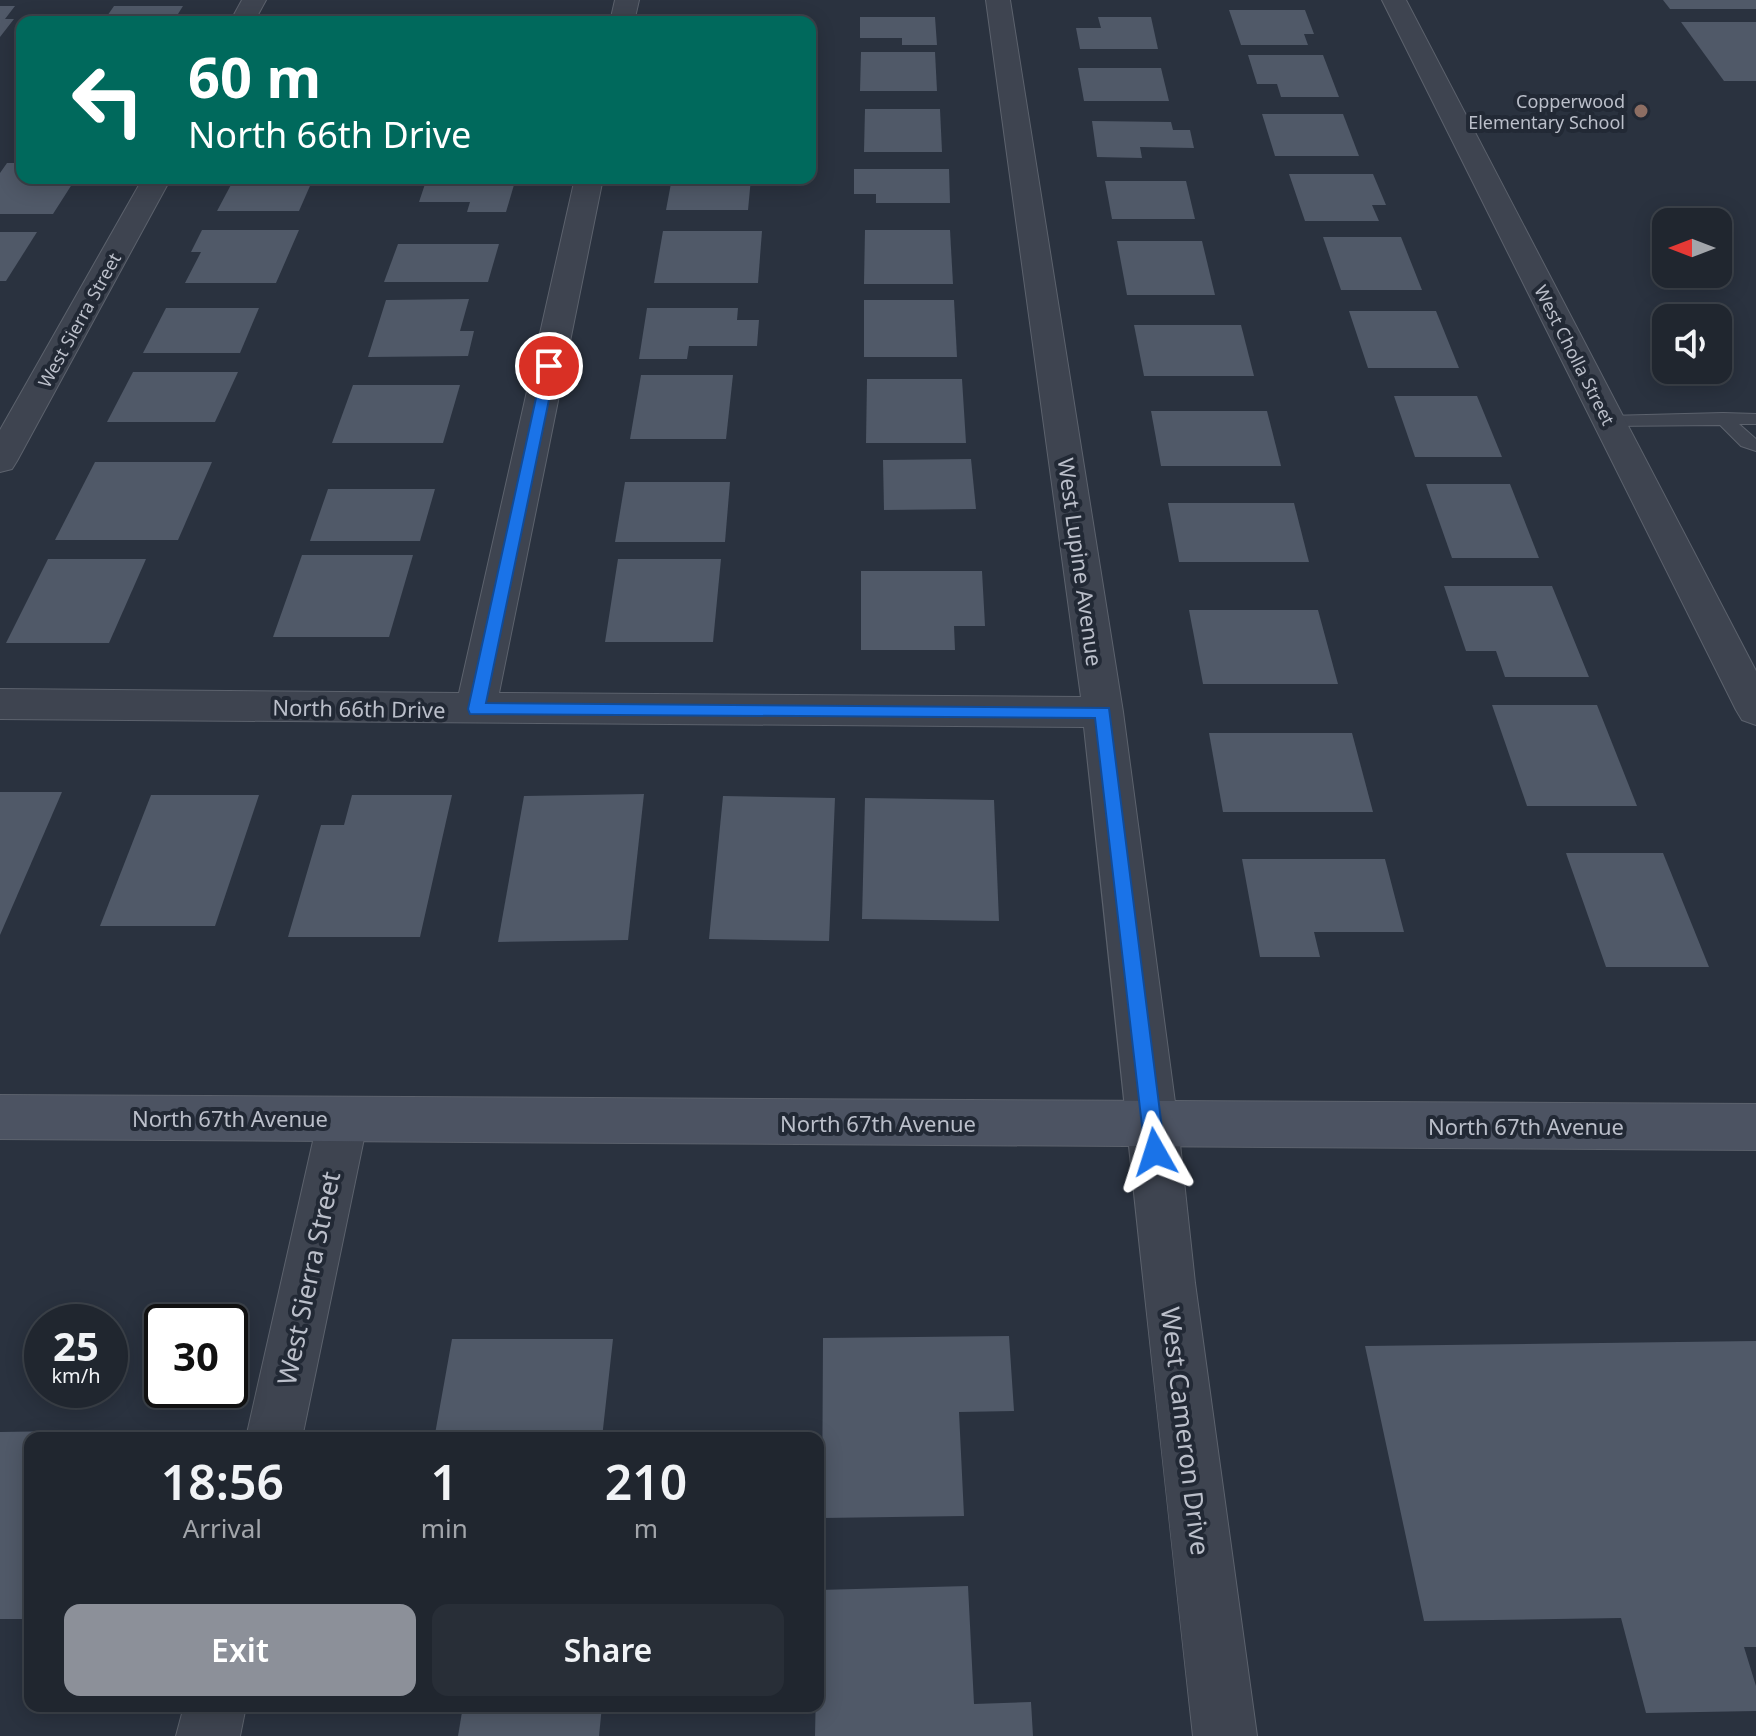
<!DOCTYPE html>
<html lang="en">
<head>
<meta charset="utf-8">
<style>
  :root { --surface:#20262f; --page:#282e37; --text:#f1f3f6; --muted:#a2a5aa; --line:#3d434b; --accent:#8c9099 }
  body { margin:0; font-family:"Noto Sans",sans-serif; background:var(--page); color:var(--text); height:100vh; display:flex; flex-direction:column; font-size:30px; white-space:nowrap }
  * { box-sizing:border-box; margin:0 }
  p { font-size:26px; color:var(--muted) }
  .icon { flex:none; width:44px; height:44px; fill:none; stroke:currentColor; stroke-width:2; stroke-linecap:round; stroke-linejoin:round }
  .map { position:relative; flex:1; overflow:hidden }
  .side { position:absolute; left:24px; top:1432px; width:800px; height:280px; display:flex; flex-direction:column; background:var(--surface); border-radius:16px; box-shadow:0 4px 20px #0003,0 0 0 2px var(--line) }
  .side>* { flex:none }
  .hud { position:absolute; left:16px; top:16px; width:800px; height:168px; border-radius:16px; box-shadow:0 4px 20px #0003,0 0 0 2px var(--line); background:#00695c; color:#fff; overflow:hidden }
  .needle { width:52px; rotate:270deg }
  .tools { position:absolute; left:1652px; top:208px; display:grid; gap:16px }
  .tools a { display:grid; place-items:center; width:80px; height:80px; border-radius:16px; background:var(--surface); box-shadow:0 4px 20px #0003,0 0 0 2px var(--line); font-size:40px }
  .speed { position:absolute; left:24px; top:1304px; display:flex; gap:16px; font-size:40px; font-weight:700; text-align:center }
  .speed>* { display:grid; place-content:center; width:104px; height:104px; border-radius:50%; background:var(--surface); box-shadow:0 4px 20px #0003,0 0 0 2px var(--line); line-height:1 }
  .speed small { font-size:20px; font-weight:400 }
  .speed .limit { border:4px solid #111; border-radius:12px; background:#fff; color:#111 }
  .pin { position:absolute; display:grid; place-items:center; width:68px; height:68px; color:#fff; margin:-34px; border:4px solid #fff; border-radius:50%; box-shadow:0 2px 8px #0007 }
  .me { position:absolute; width:88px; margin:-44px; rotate:354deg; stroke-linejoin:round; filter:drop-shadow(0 0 6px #0008) }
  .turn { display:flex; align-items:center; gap:28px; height:168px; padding:0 40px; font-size:36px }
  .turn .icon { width:104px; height:104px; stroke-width:2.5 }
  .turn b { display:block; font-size:56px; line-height:68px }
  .eta { display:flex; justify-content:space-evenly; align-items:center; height:136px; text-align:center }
  .eta b { font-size:48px; font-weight:600; line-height:56px }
  .action { display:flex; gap:16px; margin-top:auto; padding:16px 40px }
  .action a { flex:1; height:92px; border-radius:16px; background:var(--accent); color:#fff; font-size:32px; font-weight:600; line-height:92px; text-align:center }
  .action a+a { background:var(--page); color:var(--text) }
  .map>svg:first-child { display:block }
  .building { fill:#505968 }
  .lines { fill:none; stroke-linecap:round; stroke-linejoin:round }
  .service-casing { stroke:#5c626d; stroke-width:2 }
  .minor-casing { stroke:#5c626d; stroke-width:2 }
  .tertiary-casing { stroke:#5c626d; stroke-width:2 }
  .secondary-casing { stroke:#5c626d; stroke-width:2 }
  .service { fill:#3e4450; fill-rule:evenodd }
  .minor { fill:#3e4450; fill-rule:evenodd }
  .tertiary { fill:#3e4450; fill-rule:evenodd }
  .secondary { fill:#4c5362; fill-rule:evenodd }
  .route { fill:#1a73e8; stroke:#114b97; stroke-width:2 }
  .education-dot { fill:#8d6e63; stroke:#222935; stroke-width:3 }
  .labels { text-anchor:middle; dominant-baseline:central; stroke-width:8; stroke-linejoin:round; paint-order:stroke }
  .far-poi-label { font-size:18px; fill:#bbbfca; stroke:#222935; text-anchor:end }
  .far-street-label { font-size:18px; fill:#bbbfca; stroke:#222935 }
  .street-label { font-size:22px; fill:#bbbfca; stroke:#222935 }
  .near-street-label { font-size:26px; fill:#bbbfca; stroke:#222935 }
</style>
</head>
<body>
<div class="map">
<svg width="1756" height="1736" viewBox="0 0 1756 1736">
  <rect width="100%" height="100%" fill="#2a323f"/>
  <!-- building -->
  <g class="building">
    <path d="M1663,0h93v9h-86z"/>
    <path d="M0,6h15l-10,13h9l-14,18z"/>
    <path d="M114,6h69l-10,16h-70z"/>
    <path d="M1229,10h76l9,24h-10l4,11h-67z"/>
    <path d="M692,14h74l-1,8h-75z"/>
    <path d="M308,16h81l-3,6h-81z"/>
    <path d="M860,17h75l2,28h-35v-7h-42z"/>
    <path d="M1098,17h53l7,32h-78l-4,-21h25z"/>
    <path d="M473,18h82l-1,4h-83z"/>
    <path d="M1681,22h75v59h-32z"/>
    <path d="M861,52h74l2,39h-77z"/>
    <path d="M1248,55h75l16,42h-58l-4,-13h-20z"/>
    <path d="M1078,68h83l8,33h-85z"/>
    <path d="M865,109h75l2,43h-78z"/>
    <path d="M1262,114h81l16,42h-84z"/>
    <path d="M1092,121l79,1 2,8h17l4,18 -54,-1 2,11 -45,-1z"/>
    <path d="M7,163h15v15h54l-23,36h-53v-41z"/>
    <path d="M854,169h95l1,34h-74v-9h-22z"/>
    <path d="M1289,174h84l13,31h-14l7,16h-74z"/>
    <path d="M427,178h89l-10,34h-39l3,-10h-51z"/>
    <path d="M672,178h79l-3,32h-82z"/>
    <path d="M234,179h79l-14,32h-82z"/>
    <path d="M1105,181h81l9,38h-83z"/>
    <path d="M202,230h97l-23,53h-91l16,-31h-10z"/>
    <path d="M865,230h85l3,54h-89z"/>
    <path d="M663,231h99l-4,52h-104z"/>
    <path d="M0,232h37l-31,49h-6z"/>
    <path d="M1323,237h78l21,53h-81z"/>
    <path d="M1117,241h85l13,54h-88z"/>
    <path d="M398,244h101l-11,38h-104z"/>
    <path d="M469,299l-9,32h14l-6,25 -100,1 18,-57z"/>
    <path d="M864,300h90l3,57h-93z"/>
    <path d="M166,308h93l-19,45h-97z"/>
    <path d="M647,308h91l-1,12h22l-2,26h-68l-2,13h-48z"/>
    <path d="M1349,311h87l23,57h-91z"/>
    <path d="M1134,325h107l13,51h-110z"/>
    <path d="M133,372h105l-23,50h-108z"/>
    <path d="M641,375h92l-7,64h-96z"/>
    <path d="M867,379h95l4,64h-100z"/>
    <path d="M353,385h107l-17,58h-111z"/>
    <path d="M1394,396h83l25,61h-87z"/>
    <path d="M1151,411h116l14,55h-120z"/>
    <path d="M971,459l5,50 -92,1 -1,-50z"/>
    <path d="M95,462h117l-34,78h-123z"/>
    <path d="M625,482h105l-5,60h-110z"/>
    <path d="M1426,484h84l29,74h-87z"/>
    <path d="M328,489h107l-15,52h-110z"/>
    <path d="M1168,503h126l15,59h-130z"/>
    <path d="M302,555h111l-24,82h-116z"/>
    <path d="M48,559h98l-37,84h-103z"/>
    <path d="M618,559h103l-8,83h-108z"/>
    <path d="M861,571h121l3,55h-31l1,24h-94z"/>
    <path d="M1444,586h108l37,91h-84l-9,-26h-30z"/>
    <path d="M1189,610h129l20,74h-135z"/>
    <path d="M1492,705h105l40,101h-110z"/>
    <path d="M1209,733h143l21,79h-150z"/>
    <path d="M0,792h62l-62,143z"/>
    <path d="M644,794l-16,146 -130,2 26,-146z"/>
    <path d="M151,795h108l-44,131h-115z"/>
    <path d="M352,795h100l-32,142h-132l33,-112h23z"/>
    <path d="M723,796l112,2 -6,143 -120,-2z"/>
    <path d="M865,798l129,2 5,121 -137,-2z"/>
    <path d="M1566,853h97l46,114h-103z"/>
    <path d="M1242,859h143l19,73h-90l6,25h-60z"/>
    <path d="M1009,1336l5,75 -55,1 5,104 -142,2 1,-180z"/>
    <path d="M452,1339h161l-11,99h-110v-4h-57z"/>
    <path d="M1756,1341v306h-12l12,39v25l-110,2 -25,-95 -197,3 -59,-275z"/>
    <path d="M63,1431l-2,7h-31v181h-30v-187z"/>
    <path d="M968,1586l6,118 57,-2 2,34h-218l3,-146z"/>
    <path d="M463,1706h139l-3,30h-141z"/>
  </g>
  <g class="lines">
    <!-- service casing -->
    <g class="service-casing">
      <path id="service" d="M1723,413l33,1v10h-17l17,15v12l-15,-5 -21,-21 -112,1 -8,-5 8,-5z"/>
    </g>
    <!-- minor casing -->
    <g class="minor-casing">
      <g id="minor">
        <path d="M242,0h24l-12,22h-24z"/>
        <path d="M615,0h24l-5,22h-24z"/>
        <path d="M986,0h24l113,712 55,413 17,158 62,453h-64c-38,-336 -72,-673 -109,-1009l-1084,-8v-30l459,4 116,-515h28l-104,515 582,4z"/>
        <path d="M143,178h28l-154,283 -5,8 -12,3v-42z"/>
        <path d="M343,1097l18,6 7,16 -66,319h-56l72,-319 7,-16z"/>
        <path d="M184,1706h62l-6,30h-64z"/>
      </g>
    </g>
    <!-- tertiary casing -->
    <g class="tertiary-casing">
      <path id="tertiary" d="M1382,0h24l350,671v54l-14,-5 -6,-10z"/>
    </g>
    <!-- secondary casing -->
    <g class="secondary-casing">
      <path id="secondary" d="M0,1095l1756,9v46l-1756,-11z"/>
    </g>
    <!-- service -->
    <use href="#service" class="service"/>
    <!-- minor -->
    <use href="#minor" class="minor"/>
    <!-- tertiary -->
    <use href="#tertiary" class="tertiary"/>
    <!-- secondary -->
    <use href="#secondary" class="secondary"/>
  </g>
  <!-- route -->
  <path class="route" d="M549,362l7,4 -70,337 623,5 56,444 -3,7 -7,2 -7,-2 -3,-7 -50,-434 -625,-4 -2,-5 75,-343z"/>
  <!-- markers -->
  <circle class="education-dot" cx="1641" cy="111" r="8"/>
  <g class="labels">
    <!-- far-poi labels -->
    <g class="far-poi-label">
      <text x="1625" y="101">Copperwood<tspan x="1625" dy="21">Elementary School</tspan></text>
    </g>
    <!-- far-street labels -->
    <g class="far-street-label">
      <text transform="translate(79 320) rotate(-61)">West Sierra Street</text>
      <text transform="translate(1575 355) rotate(63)">West Cholla Street</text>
    </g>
    <!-- street labels -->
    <g class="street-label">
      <text transform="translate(1081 562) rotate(82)">West Lupine Avenue</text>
      <text transform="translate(359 708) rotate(1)">North 66th Drive</text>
      <text x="230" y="1118">North 67th Avenue</text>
      <text x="878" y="1123">North 67th Avenue</text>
      <text x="1526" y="1126">North 67th Avenue</text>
    </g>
    <!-- near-street labels -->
    <g class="near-street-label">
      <text transform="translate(308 1278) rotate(-78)">West Sierra Street</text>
      <text transform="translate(1186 1431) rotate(83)">West Cameron Drive</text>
    </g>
  </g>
</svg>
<div class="tools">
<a><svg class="needle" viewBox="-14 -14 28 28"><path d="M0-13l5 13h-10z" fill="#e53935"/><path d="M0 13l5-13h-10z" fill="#a2a5aa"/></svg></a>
<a><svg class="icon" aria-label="sound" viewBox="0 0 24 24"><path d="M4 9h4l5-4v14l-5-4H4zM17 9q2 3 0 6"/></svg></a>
</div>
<div class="speed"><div>25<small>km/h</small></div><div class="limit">30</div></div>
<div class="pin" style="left:549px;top:366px;background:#d93025"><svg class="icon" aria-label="arrive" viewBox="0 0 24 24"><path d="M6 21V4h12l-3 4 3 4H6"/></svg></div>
<svg class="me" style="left:1155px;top:1152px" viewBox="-20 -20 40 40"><path d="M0-17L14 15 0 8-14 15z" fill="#1a73e8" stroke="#fff" stroke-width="4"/></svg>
<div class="hud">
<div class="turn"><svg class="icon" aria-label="left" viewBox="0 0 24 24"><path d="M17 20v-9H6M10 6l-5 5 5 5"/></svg><div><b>60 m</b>North 66th Drive</div></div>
</div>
<section class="side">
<div class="eta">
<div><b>18:56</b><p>Arrival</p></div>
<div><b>1</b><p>min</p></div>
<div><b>210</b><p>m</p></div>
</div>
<div class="action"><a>Exit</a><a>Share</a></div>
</section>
</div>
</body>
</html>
